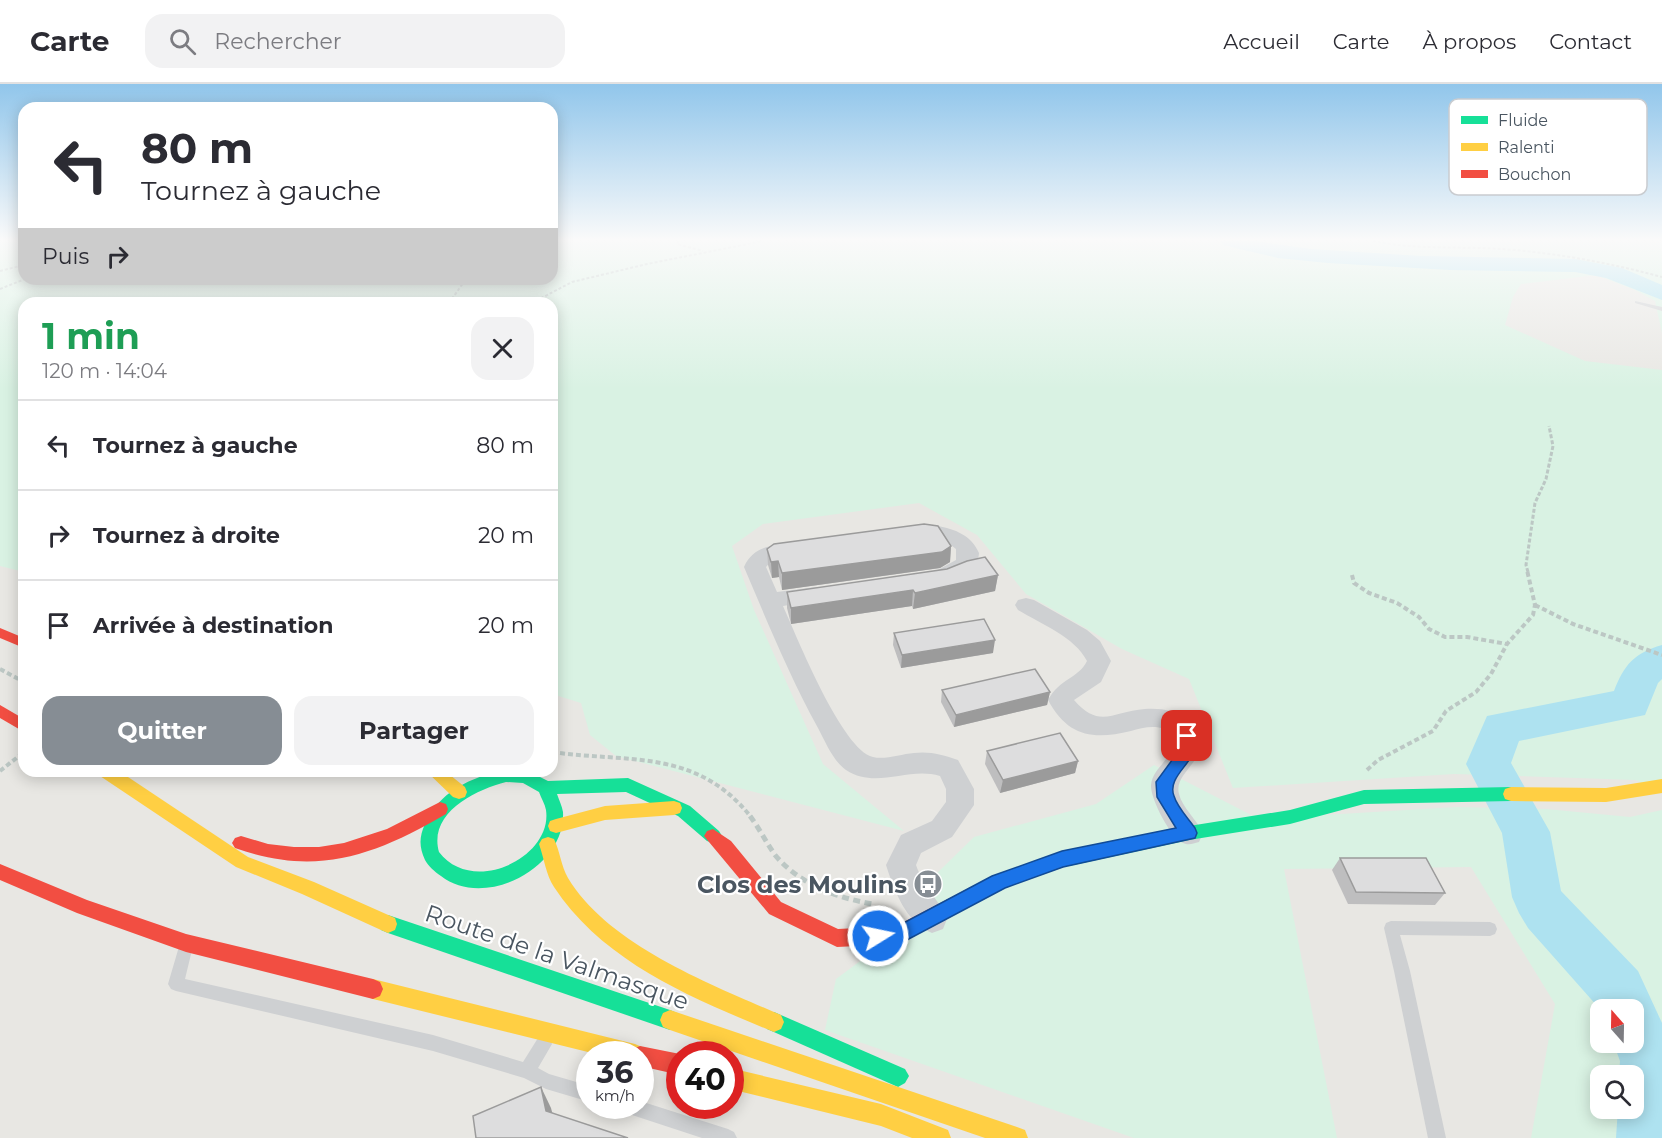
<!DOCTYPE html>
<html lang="fr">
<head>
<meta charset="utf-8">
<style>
  :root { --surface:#fff; --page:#f2f2f3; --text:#2b2b33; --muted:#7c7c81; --line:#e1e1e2; --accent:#868d94 }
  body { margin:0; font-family:Montserrat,sans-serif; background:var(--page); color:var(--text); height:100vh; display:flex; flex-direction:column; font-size:22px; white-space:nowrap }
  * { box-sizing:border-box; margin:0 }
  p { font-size:20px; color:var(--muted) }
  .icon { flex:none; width:33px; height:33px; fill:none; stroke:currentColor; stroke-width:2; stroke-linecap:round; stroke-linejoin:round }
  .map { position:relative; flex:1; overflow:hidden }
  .side { position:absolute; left:18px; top:213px; width:540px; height:480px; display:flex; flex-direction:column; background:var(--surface); border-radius:18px; box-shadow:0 3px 15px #0003 }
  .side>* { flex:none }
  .banner { position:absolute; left:18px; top:18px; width:540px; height:183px; border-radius:18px; box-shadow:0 3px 15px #0003; background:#fff; color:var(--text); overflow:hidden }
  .needle { width:39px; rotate:340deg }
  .buttons { position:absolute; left:1590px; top:915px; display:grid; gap:12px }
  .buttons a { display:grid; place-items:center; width:54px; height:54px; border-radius:12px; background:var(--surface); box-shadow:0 3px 15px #0003; font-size:30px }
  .speed { position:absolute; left:576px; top:957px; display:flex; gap:12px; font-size:30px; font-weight:700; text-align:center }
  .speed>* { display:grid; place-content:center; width:78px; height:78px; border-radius:50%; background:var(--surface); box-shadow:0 3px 15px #0003; line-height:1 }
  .speed small { font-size:15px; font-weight:400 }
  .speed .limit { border:9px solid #d22; background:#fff; color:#111 }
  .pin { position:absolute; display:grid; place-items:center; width:51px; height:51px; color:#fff; margin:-26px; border-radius:12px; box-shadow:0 3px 9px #0006 }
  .me { position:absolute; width:66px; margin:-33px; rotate:80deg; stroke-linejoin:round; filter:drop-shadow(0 0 4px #0008) }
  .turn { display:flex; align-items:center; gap:21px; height:126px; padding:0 24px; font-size:27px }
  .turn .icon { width:78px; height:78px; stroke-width:2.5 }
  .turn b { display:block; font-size:42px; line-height:51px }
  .then { display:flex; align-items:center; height:57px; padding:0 24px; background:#0003; gap:12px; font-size:22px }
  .round { display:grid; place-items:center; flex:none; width:63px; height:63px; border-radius:18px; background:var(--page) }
  .summary { display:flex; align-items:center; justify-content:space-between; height:102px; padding:0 24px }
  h1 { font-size:36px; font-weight:700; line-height:45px; color:#1e9e55 }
  .cta { display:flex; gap:12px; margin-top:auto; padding:12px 24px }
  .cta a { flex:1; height:69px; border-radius:18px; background:var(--accent); color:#fff; font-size:24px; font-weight:700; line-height:69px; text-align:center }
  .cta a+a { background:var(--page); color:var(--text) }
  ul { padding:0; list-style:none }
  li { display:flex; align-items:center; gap:18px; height:90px; padding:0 24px; border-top:2px solid var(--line) }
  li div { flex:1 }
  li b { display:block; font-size:22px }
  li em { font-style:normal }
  header { display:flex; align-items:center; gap:36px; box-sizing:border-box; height:84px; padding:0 30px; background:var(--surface); border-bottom:2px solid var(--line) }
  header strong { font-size:28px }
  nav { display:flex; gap:33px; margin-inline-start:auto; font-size:21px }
  .search { width:420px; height:54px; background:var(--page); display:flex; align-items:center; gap:15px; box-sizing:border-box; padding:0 21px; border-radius:18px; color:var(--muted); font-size:22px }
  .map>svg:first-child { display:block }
  .commercial { fill:#e8e7e3; fill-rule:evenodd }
  .green { fill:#d9f2e3; fill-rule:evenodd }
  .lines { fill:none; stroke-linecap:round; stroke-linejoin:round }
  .river { fill:#aee2f0; fill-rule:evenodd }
  .path-far3 { stroke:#bcc7c4; stroke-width:2; stroke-dasharray:3 2; stroke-linecap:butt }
  .path-far2 { stroke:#bcc7c4; stroke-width:3; stroke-dasharray:4 2; stroke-linecap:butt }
  .path-far1 { stroke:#bcc7c4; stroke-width:4; stroke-dasharray:5 3; stroke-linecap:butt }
  .path { stroke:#bcc7c4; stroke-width:5; stroke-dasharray:7 4.5; stroke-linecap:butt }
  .lane { fill:#ced0d2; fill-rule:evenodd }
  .street { fill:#ced0d2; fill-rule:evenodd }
  .fast { fill:#16e098; fill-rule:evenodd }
  .slow { fill:#ffcf43; fill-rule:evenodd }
  .jam { fill:#f24e42; fill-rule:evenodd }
  .wall { fill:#bebebf }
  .shaded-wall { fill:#9b9b9b }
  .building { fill:#ddddde; stroke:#9b9b9b; stroke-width:1.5 }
  .route { fill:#1a73e8; stroke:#114b97; stroke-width:1.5 }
  .labels { text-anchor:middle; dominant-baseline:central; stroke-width:4.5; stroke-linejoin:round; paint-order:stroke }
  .near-poi-label { font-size:24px; font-weight:bold; fill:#4a5661; stroke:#fff; text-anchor:end }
  .near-street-label { font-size:24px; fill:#4a5661; stroke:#fff }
  .key { fill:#fff; stroke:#c9ccd0; stroke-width:1.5 }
  .key-label { font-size:16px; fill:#4a5661 }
</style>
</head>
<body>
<header>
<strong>Carte</strong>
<div class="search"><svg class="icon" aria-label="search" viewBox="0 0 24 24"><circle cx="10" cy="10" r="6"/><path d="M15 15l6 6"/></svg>Rechercher</div>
<nav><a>Accueil</a><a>Carte</a><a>À propos</a><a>Contact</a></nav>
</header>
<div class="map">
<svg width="1662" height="1054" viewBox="0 0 1662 1054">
  <rect width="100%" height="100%" fill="#f4f4f4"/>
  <!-- commercial -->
  <path class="commercial" d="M0,157h24v38h528v-38h1110v897h-1662zM24,219h528v468h-528zM1600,926h34v32h-34zM590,970h50v52h-50zM680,970h50v52h-50zM1600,992h34v32h-34z"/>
  <!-- green -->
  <g class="green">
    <path d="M0,157h24v38h528v-38h1110v92l-7,-32 -20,-11 -39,-15 -75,9 -8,13 -8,28 80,36 77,9v423l-26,-13 -182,-6 -221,14 -44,-109 -67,-30 -96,-55 -49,-59 -58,-32 -156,21 -31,22 22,64 69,154 81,67 -288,-75 -26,-21 -9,-32 -29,-9v-391h-528v269l-24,-6z"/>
    <path d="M1154,681l105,54 198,-12 89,2 84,8 32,-7v328h-131l24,-134 -84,-137 -187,2 53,269h-203l-309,-108 11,-51 35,-26 63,-35 -3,-39 43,-42 122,-33zM1600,926h34v32h-34zM1600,992h34v32h-34z"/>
  </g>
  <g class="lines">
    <!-- river -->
    <g class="river">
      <path d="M1220,157h35l56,8 110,7 154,3 47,9 40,17v15l-56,-22 -31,-6 -125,-2 -122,-7 -50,-5 -55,-13z"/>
      <path d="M1662,561v34l-4,4 -13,32 -126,26 -8,22 39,69 11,59 77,80 24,52v115h-46l2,-30h16v-32h-15l1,-15 -7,-19h21v-32h-34v3l-2,-6 -70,-79 -9,-15 -7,-16 -10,-64 -36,-69 21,-48 127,-25c10,-26 20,-38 48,-46z"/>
    </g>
    <!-- path-far3 -->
    <g class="path-far3">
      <path d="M679,157l-2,3 26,7"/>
      <path d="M1373,157c43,9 86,5 129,8 55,4 108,14 160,28"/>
      <path d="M0,187l24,-6"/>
      <path d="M0,205l25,-10"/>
      <path d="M449,219l17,-24"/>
      <path d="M532,219l40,-21 75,-18 116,-23"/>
    </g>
    <!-- path-far2 -->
    <path class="path-far2" d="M1528,488l-2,-7 9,-62 11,-24 7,-33 -4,-20"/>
    <!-- path-far1 -->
    <g class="path-far1">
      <path d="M1352,491l2,8 15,10 28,10 22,14 10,12 16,8h22l40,7"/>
      <path d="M1535,521l38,19 89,31"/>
      <path d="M0,585l24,13"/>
      <path d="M552,668c76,11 144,-4 199,65"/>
      <path d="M1367,686l11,-10 55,-29 13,-20 30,-19 15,-18 16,-30 26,-29 2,-10 -8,-35"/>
      <path d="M0,687l24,-19"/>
    </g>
    <!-- path -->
    <path class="path" d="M750,732c9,12 16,26 25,39 24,29 62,43 98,49"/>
    <!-- lane -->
    <g class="lane">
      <path d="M1635,217l27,6v4l-27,-8z"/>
      <path d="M1391,837l99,1 5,2 2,5 -2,5 -5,2 -90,-1 10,36 36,167h-18l-34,-167 -10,-43 2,-5z"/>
      <path d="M185,859l5,2 2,5 -7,29 248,56 90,27 15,-24 6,-2 6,2 2,6 -14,24 11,6 41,12v16l-44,-13 -22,-11 -91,-27 -257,-60 -5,-2 -3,-5 10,-34 2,-5z"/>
      <path d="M640,1017l88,28 6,3 3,6h-35l-73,-24 -6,-2 -2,-6h19z"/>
    </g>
    <!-- street -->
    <g class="street">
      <path d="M937,442c18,3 34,9 42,27 -1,19 -25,33 -43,28l-3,-5 3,-5 20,-11v-11c-16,-15 -32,-6 -50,-11l-3,-4 3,-4z"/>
      <path d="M797,459l7,1 3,5 -3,5 -31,5 -7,8 11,25 39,-5 8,2 3,5 -3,5 -41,7c14,31 59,144 90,151 12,3 28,-3 41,-4 16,-2 29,2 44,7l16,29v16l-22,32 -31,16 -5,12c8,23 22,33 31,54l-4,10 -11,4c-26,-10 -38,-43 -46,-68l15,-30 31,-14 14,-19v-13l-6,-13c-32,-10 -63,14 -94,-6 -13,-9 -21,-29 -28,-42 -29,-53 -51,-107 -74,-161 10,-23 32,-22 53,-24z"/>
      <path d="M1026,514l8,2 53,30 13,11 11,20 -10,21 -27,18c26,30 39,11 71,9 15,-1 33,1 43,12 35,35 -16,48 -9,73 3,13 18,26 24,39l-4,9c-7,2 -11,4 -18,0 -11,-6 -31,-44 -30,-57 2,-18 21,-24 23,-46 -3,-3 -6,-8 -10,-10 -10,-4 -23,-1 -33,2 -38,9 -63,6 -83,-31 12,-22 30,-21 39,-39 -12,-24 -46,-37 -69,-51l-3,-5 3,-5z"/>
    </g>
    <!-- fast -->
    <g class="fast">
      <path d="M486,687h42l20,10 80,-3 62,28 29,25 3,5 -3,5 -6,2 -6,-2 -29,-25 -52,-24 -69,2c2,6 5,12 6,18 3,56 -79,98 -122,64 -7,-5 -12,-9 -16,-16 -6,-13 -6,-23 0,-36 12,-27 35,-41 63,-50zM506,698l17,1 16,9c2,6 6,12 7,18 7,48 -74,86 -107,42 -11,-39 36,-62 67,-70z"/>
      <path d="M1511,703l6,2 2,5 -2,5 -6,2 -147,3 -74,20 -101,16 -120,26 -6,-3 -3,-5 3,-5 6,-3 120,-24 101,-16 74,-20z"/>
      <path d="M388,831l282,95 7,3 3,7 -3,7 -7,3 -282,-97 -7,-3 -2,-6 2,-6z"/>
      <path d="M774,928l131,57 4,7 -4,7 -7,4 -131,-58 -3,-7 3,-7z"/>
    </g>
    <!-- slow -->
    <g class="slow">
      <path d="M98,687h21l129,86 66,25 81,36 2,6 -2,6 -7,3 -7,-3 -79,-36 -66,-27 -136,-91z"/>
      <path d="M426,687h19l20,16 2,5 -2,5 -6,2 -6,-2z"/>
      <path d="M1662,695v14l-56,9 -95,-1 -6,-2 -2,-5 2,-5 6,-2 95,1z"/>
      <path d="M674,717l6,2 2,5 -2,5 -6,2 -69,5 -49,13 -6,-2 -2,-5 2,-5 6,-2 49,-13z"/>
      <path d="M548,753l6,2c6,12 7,27 14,39 40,67 144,107 213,137l3,7 -3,7 -7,3c-80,-33 -170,-69 -220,-145 -8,-12 -10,-29 -15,-43l3,-5z"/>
      <path d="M373,895l262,65 7,3 3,7 -5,8v-8h-44l-223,-55 -7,-3 -3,-7 3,-7z"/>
      <path d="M670,926l347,117 8,3 3,8h-43l-315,-108 -7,-3 -3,-7 3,-7z"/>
      <path d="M730,984l151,36 67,26 3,8h-39l-31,-12 -151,-37z"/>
    </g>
    <!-- jam -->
    <g class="jam">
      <path d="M0,544l24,10v10l-24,-10z"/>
      <path d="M0,621l24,14v13l-24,-14z"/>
      <path d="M440,718l6,2 2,5 -2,5c-72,42 -130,63 -211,34l-3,-5 3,-5 6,-2 27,8 26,3h25l25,-4 43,-14z"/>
      <path d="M713,745l18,12 50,61 57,27 58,-3 96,-50 77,-26 6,3 3,5 -3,5 -71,25 -106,56 -61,3 -68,-33 -65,-78 3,-5z"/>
      <path d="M0,780l87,36 99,34 187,45 7,3 3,7 -3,7 -7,3 -187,-47 -109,-39 -77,-33z"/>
      <path d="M640,962l40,8v21l-40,-9v-12h-10l3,-5z"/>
    </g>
  </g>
  <!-- wall -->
  <g class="wall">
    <path d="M951,462l-1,16 -10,6 -158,22 -3,-13 -7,1 -4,-13 -1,-16z"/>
    <path d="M998,491l-3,16 -82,18 -1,-3 -121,18 -4,-16v-16z"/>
    <path d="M894,549l99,20 -92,15 -8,-23z"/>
    <path d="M942,606l108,2 -3,13 -93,22 -13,-25z"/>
    <path d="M987,667l91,10 -3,12 -75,20 -15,-29z"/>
    <path d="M1340,774l105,35 -10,12 -87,-1 -16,-34z"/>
  </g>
  <!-- shaded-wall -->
  <g class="shaded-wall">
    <path d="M951,462l-1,16 -10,6 -158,22v-17z"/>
    <path d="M778,477l1,16 -7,1 -1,-16z"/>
    <path d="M998,491l-3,16 -82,18 2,-16z"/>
    <path d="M913,506l-1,16 -121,18v-16z"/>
    <path d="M995,556l-2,13 -92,15 1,-13z"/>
    <path d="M1050,608l-3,13 -93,22 2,-12z"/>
    <path d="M1078,677l-3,12 -75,20 3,-13z"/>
    <path d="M541,1003l10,21 6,23 -11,-20z"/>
  </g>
  <!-- building -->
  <g class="building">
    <path d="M924,440l14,2 13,20 -9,6 -160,21 -4,-12 -7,1 -4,-13 7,-5z"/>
    <path d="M985,473l13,18 -83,18 -2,-3 -122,18 -4,-16 160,-23 20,-8z"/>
    <path d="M984,535l11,21 -93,15 -8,-22z"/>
    <path d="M1035,585l15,23 -94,23 -14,-25z"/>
    <path d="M1060,649l18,28 -75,19 -16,-29z"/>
    <path d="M1340,774h86l19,35 -89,-1z"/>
    <path d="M541,1003l5,24 82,27h-152l-3,-22z"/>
  </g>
  <!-- sky -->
  <linearGradient id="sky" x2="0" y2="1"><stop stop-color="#91c6eb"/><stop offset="0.51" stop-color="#fafafa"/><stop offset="1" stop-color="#fafafa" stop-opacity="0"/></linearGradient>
  <rect width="1662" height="305" fill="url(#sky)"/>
  <!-- route -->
  <path class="route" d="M1187,646l6,2c14,26 -28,41 -19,64 3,11 14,22 21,32l2,5 -2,5 -132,29 -58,21 -100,53 -27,4 -7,-3 -3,-6 3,-6 25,-3 96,-51 70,-25 114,-23 -19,-31 -1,-15 22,-30 4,-20z"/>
  <!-- icons -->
  <defs>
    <g id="bus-disc" transform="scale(1.5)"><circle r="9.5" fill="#868d94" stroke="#fff"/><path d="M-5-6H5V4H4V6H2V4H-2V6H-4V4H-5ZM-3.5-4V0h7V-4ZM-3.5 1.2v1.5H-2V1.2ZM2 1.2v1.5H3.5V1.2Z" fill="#fff"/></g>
  </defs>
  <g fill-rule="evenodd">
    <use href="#bus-disc" x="928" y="800"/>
  </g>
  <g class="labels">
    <!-- near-poi labels -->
    <g class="near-poi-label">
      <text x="907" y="800">Clos des Moulins</text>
    </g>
    <!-- near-street labels -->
    <g class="near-street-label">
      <text transform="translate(557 873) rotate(19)">Route de la Valmasque</text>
    </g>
  </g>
  <!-- legend -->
  <rect x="1449" y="15" width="198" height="96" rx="9" class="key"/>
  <rect x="1461" y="32" width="27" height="8" fill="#16e098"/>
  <rect x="1461" y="59" width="27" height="8" fill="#ffcf43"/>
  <rect x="1461" y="86" width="27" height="8" fill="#f24e42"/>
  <g class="key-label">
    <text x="1498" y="42">Fluide</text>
    <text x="1498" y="69">Ralenti</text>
    <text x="1498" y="96">Bouchon</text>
  </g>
</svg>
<div class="buttons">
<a><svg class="needle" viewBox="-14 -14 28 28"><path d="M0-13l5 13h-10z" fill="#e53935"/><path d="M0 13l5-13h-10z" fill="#7c7c81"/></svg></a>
<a><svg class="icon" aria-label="search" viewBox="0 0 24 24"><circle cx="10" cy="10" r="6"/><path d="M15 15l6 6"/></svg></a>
</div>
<div class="speed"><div>36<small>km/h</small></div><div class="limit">40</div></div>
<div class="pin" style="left:1187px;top:652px;background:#d93025"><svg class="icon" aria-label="arrive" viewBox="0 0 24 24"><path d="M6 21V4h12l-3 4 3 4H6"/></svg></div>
<svg class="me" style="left:878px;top:852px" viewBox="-20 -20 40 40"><circle r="17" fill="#1a73e8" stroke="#fff" stroke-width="3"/><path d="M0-11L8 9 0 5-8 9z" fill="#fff"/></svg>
<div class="banner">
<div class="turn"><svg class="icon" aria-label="left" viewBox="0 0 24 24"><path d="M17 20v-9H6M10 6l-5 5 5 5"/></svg><div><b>80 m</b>Tournez à gauche</div></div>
<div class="then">Puis<svg class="icon" aria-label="right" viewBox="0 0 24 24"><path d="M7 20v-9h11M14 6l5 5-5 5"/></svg></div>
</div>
<section class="side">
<div class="summary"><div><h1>1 min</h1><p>120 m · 14:04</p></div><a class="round"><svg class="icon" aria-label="close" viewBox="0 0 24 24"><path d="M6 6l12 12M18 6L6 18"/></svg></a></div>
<ul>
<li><svg class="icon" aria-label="left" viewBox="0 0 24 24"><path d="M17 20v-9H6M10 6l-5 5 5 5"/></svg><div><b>Tournez à gauche</b></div><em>80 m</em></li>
<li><svg class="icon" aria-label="right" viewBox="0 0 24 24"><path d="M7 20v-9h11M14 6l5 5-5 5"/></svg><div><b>Tournez à droite</b></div><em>20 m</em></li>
<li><svg class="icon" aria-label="arrive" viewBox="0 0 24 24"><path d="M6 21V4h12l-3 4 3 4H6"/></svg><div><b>Arrivée à destination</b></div><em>20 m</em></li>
</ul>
<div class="cta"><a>Quitter</a><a>Partager</a></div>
</section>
</div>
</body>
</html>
